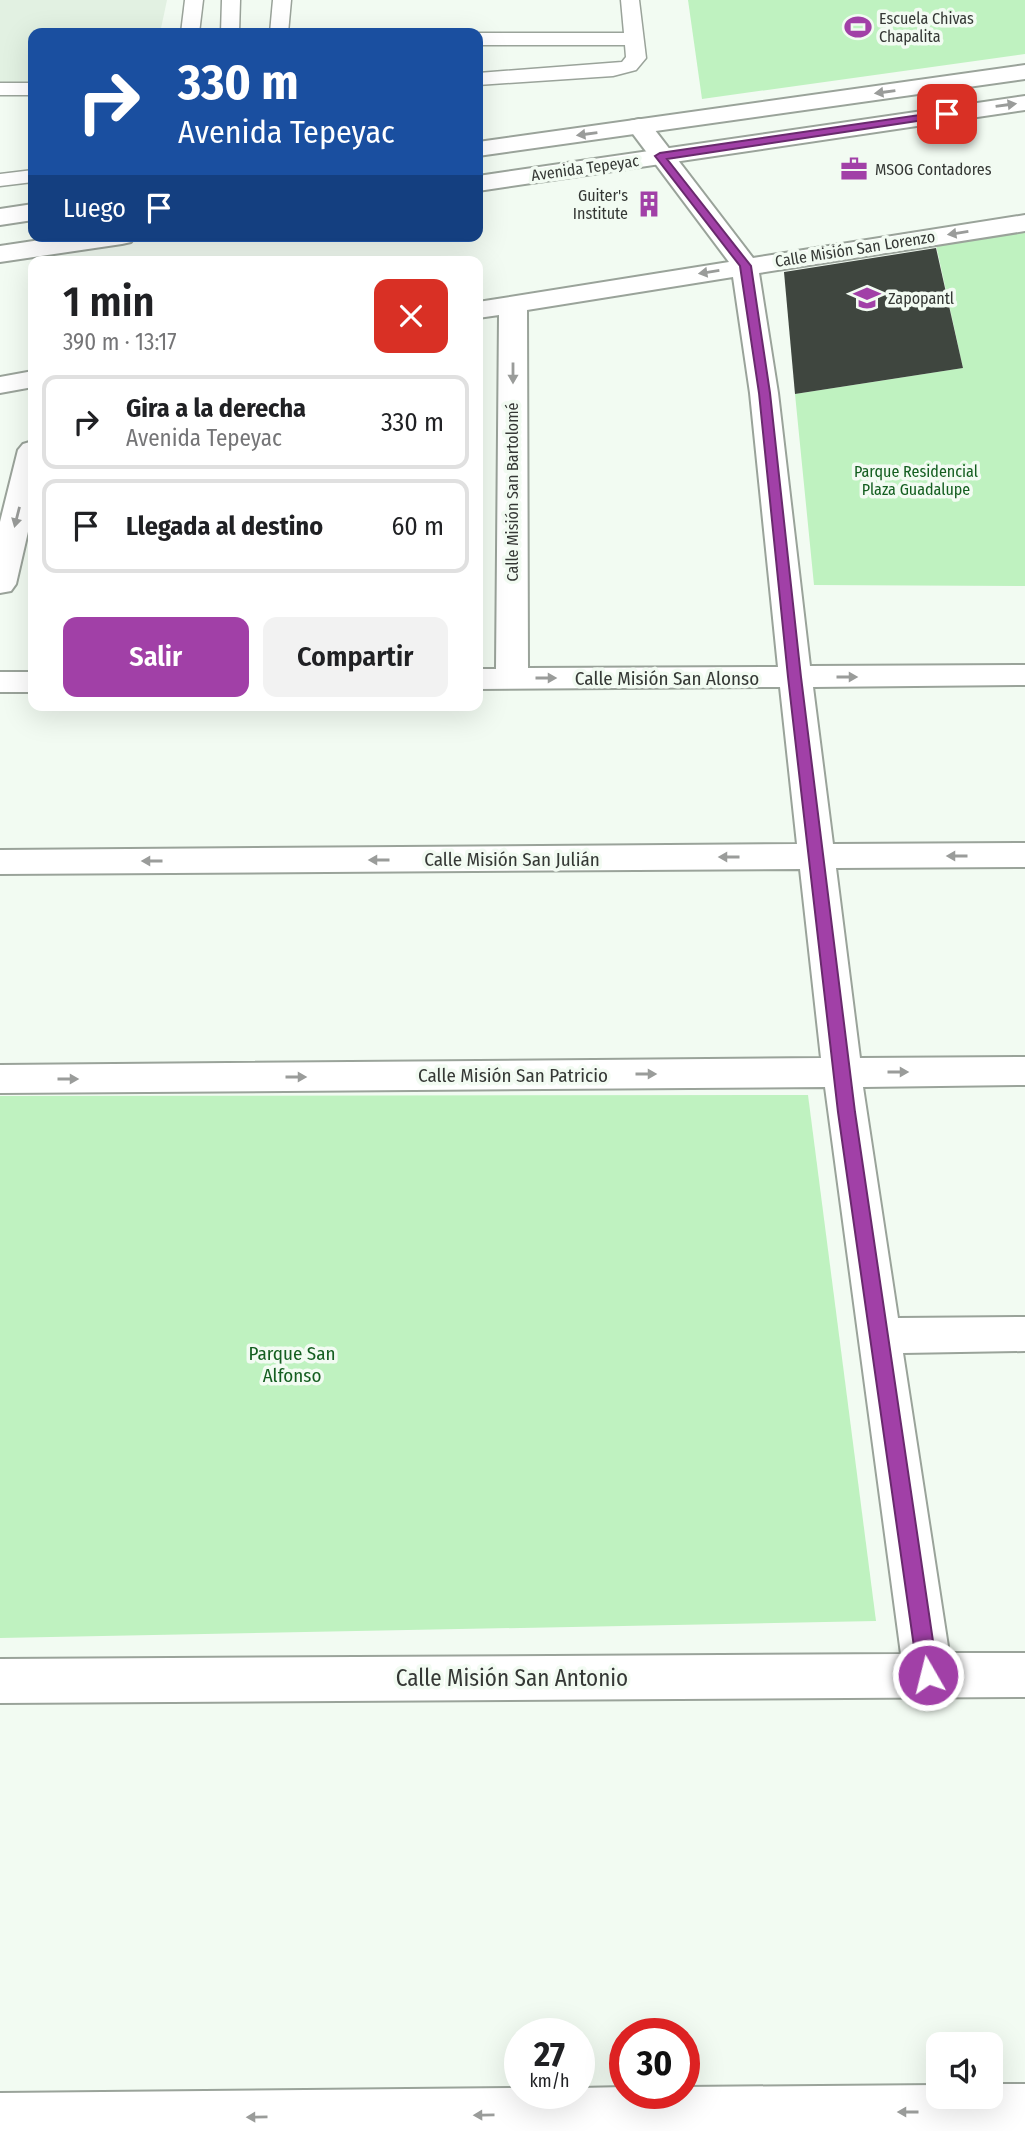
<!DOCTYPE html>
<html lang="es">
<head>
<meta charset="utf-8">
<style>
  :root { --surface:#fff; --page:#f2f2f2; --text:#202124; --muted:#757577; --line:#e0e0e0; --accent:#a140a7 }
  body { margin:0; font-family:"Fira Sans Condensed",sans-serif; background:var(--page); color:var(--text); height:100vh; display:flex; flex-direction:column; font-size:26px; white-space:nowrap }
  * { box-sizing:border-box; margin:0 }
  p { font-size:23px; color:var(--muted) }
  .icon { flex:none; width:38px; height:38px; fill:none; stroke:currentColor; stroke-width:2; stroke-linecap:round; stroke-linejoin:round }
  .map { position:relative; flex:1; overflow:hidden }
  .sheet { position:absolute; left:28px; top:256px; width:455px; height:455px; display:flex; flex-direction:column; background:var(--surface); border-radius:14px; box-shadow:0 7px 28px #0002 }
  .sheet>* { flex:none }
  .top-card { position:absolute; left:28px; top:28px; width:455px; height:214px; border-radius:14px; box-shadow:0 7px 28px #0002; background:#1a4fa0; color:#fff; overflow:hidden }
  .tools { position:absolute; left:926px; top:2032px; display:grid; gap:14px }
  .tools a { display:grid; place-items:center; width:77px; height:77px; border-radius:14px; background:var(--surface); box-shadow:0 7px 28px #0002; font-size:35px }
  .speed { position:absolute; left:504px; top:2018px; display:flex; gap:14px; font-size:35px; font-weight:700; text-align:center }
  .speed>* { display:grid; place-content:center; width:91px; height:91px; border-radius:50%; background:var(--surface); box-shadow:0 7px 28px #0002; line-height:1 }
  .speed small { font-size:18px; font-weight:400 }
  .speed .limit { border:10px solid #d22; background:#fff; color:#111 }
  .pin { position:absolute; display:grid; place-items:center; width:60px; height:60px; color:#fff; margin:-30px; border-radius:14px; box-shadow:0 4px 10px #0006 }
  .me { position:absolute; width:77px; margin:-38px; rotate:352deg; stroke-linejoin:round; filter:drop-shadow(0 0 5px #0008) }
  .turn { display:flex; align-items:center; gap:24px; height:147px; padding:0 35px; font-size:32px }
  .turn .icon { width:91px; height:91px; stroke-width:2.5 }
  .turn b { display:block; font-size:49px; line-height:60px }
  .then { display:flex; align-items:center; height:66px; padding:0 35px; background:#0003; gap:14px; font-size:26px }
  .round { display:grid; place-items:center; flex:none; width:74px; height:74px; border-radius:14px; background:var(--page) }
  .overview { display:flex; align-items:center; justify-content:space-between; height:119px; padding:0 35px }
  h1 { font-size:42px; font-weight:600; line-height:52px }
  .cta { display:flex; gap:14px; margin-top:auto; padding:14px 35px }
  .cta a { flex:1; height:80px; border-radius:14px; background:var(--accent); color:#fff; font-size:28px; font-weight:600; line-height:80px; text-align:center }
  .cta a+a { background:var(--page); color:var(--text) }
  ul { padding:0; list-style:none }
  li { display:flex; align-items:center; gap:21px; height:94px; margin:0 14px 10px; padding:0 21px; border:4px solid var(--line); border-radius:14px }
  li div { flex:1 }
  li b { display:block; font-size:26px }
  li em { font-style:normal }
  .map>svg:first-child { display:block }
  .built { fill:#e2f1e2 }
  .green { fill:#bff2c0 }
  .building { fill:#3f463f }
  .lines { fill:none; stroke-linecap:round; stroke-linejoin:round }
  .service-casing { stroke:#9aa39a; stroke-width:3 }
  .minor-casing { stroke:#9aa39a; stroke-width:4 }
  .tertiary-casing { stroke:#9aa39a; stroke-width:4 }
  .service { fill:#fff; fill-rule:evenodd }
  .minor { fill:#fff; fill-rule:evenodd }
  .tertiary { fill:#fff; fill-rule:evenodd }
  .oneway { fill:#9a9c9a }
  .route { fill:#a140a7; stroke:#692a6d; stroke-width:2 }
  .labels { text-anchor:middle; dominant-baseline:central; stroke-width:7; stroke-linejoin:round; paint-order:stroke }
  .far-poi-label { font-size:16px; fill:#353835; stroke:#f2fbf2; text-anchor:start }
  .far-street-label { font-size:16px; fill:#353835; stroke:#f2fbf2 }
  .far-park-label { font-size:16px; fill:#145e20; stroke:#f2fbf2 }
  .street-label { font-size:19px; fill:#353835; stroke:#f2fbf2 }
  .park-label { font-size:19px; fill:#145e20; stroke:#f2fbf2 }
  .near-street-label { font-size:23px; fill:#353835; stroke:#f2fbf2 }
</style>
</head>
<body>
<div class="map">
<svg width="1025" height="2131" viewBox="0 0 1025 2131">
  <rect width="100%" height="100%" fill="#f2fbf2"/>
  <!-- built -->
  <path class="built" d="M0,0h167l-7,33h-127v50h-33z"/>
  <!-- green -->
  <g class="green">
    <path d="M688,0h337v54l-323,45z"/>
    <path d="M1025,232v354l-211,-1 -19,-191 168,-26 -27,-123z"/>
    <path d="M808,1095l68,526 -876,17v-542z"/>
  </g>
  <!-- building -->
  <path class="building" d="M936,248l27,120 -168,26 -11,-122z"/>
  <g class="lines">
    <!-- service casing -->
    <g class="service-casing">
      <g id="service">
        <path d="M185,0h18l-4,33h-18z"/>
        <path d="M222,0h18l-1,33h-18z"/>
        <path d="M273,0h18l-3,33h-18z"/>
        <path d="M621,0h18l7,58 -10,12 -23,6 -135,9v-12l144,-11 4,-5 -1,-12h-147v-12h146z"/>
        <rect x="0" y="83" width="33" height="12"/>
        <path d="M33,170v12l-33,4v-12z"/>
      </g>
    </g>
    <!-- minor casing -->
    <g class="minor-casing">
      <g id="minor">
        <path d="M639,119l9,2 105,137 272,-43v16l-266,42 19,120 32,273 215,-1v20l-212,2 20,157 192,-1v24l-189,1 24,190 165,-1v28l-162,2 35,231 127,-1v34l-122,2 46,300h76v44l-1025,6v-44l901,-5 -76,-567 -825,6v-28l821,-7 -21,-189 -800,5v-24l797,-6 -17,-157 -302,2v-20h18l3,-354 -21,3v-16l251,-40 -102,-136 3,-5zM733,277l17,116 28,274 -250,1 -1,-358z"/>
        <path d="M33,371v16l-33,6v-16z"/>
        <path d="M33,441v69l-17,74 -5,7 -11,2v-71l18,-72 5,-6z"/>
        <rect x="0" y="672" width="33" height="20"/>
        <path d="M990,2084h35v47h-1025v-38l520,-5v5h59v-5l46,-1v6h59v-6l254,-2v11h52z"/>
      </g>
    </g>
    <!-- tertiary casing -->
    <g class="tertiary-casing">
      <g id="tertiary">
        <path d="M1025,65v14l-547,77v-14z"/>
        <path d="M1025,96v14l-547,81v-15z"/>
        <path d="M33,204v16l-33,5v-16z"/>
        <path d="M67,236h68l-4,6 -9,2 -122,18v-16z"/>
      </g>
    </g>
    <!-- service -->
    <use href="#service" class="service"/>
    <!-- minor -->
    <use href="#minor" class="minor"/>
    <!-- tertiary -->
    <use href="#tertiary" class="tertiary"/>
  </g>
  <!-- one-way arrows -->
  <defs><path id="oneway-solid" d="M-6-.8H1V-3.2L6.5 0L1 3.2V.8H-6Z" transform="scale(1.75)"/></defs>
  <g class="oneway">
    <use href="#oneway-solid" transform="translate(885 92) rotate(172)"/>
    <use href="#oneway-solid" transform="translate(1006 105) rotate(-8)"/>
    <use href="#oneway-solid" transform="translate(587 134) rotate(172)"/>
    <use href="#oneway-solid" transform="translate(958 233) rotate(171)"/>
    <use href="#oneway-solid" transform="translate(709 272) rotate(171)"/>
    <use href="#oneway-solid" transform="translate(513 373) rotate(90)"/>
    <use href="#oneway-solid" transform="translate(17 517) rotate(104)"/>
    <use href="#oneway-solid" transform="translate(847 677)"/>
    <use href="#oneway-solid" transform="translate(546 678)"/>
    <use href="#oneway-solid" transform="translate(957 856) rotate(180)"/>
    <use href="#oneway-solid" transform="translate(729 857) rotate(180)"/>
    <use href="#oneway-solid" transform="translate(379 860) rotate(180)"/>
    <use href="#oneway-solid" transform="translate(152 861) rotate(180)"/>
    <use href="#oneway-solid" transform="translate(898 1072)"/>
    <use href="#oneway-solid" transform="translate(646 1074)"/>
    <use href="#oneway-solid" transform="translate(296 1077)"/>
    <use href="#oneway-solid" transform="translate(68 1079)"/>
    <use href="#oneway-solid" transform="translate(908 2112) rotate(180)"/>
    <use href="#oneway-solid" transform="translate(484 2115) rotate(179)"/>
    <use href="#oneway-solid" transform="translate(257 2117) rotate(179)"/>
  </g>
  <!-- route -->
  <path class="route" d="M947,111l5,3 -2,2 -283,43 84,107 19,127 31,284 54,435 83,563 -3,7 -7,2 -7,-2 -3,-7 -80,-563 -50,-435 -29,-284 -19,-127 -85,-110 5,-3z"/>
  <!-- icons -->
  <defs>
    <g id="stadium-bare" transform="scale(2.1)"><path d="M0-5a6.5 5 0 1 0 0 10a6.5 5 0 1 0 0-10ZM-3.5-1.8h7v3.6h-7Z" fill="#a140a7" stroke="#f2fbf2" stroke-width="2.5" paint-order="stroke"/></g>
    <g id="office-bare" transform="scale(2.1)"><path d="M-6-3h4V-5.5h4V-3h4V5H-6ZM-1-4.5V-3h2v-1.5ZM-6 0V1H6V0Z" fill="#a140a7" stroke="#f2fbf2" stroke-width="2.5" paint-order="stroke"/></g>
    <g id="building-bare" transform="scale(2.1)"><path d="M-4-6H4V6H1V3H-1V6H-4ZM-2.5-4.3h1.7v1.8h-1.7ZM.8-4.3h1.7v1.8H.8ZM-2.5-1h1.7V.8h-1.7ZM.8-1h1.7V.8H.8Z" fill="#a140a7" stroke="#f2fbf2" stroke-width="2.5" paint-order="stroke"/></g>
    <g id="school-bare" transform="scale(2.1)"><path d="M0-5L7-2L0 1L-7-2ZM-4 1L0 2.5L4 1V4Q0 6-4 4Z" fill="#a140a7" stroke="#f2fbf2" stroke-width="2.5" paint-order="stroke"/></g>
  </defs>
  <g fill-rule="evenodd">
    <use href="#stadium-bare" x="858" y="27"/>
    <use href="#office-bare" x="854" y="169"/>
    <use href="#building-bare" x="649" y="204"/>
    <use href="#school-bare" x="867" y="298"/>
  </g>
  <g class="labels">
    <!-- far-poi labels -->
    <g class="far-poi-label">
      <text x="879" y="18">Escuela Chivas<tspan x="879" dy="18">Chapalita</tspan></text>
      <text x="875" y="169">MSOG Contadores</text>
      <text x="628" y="195" text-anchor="end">Guiter's<tspan x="628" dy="18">Institute</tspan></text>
      <text x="888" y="298">Zapopantl</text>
    </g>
    <!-- far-street labels -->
    <g class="far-street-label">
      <text transform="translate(585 168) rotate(-8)">Avenida Tepeyac</text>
      <text transform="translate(855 249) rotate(-9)">Calle Misión San Lorenzo</text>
      <text transform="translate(512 492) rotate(-90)">Calle Misión San Bartolomé</text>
    </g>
    <!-- far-park labels -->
    <g class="far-park-label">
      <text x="916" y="471">Parque Residencial<tspan x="916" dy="18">Plaza Guadalupe</tspan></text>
    </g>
    <!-- street labels -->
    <g class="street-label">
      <text x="667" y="678">Calle Misión San Alonso</text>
      <text x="512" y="859">Calle Misión San Julián</text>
      <text x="513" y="1075">Calle Misión San Patricio</text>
    </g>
    <!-- park labels -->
    <g class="park-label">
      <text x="292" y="1353">Parque San<tspan x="292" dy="22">Alfonso</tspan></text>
    </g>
    <!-- near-street labels -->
    <g class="near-street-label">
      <text x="512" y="1678">Calle Misión San Antonio</text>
    </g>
  </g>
</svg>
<div class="tools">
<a><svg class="icon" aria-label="sound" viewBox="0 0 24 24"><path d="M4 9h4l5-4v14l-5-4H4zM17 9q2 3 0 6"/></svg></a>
</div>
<div class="speed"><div>27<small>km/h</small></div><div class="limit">30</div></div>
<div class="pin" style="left:947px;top:114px;background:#d93025"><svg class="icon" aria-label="arrive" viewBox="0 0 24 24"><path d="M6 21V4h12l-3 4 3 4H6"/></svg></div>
<svg class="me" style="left:928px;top:1675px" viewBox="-20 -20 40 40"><circle r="17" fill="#a140a7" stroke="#fff" stroke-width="3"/><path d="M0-11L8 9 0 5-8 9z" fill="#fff"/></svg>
<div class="top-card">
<div class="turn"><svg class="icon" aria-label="right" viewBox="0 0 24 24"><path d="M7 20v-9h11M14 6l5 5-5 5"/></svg><div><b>330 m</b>Avenida Tepeyac</div></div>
<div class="then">Luego<svg class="icon" aria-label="arrive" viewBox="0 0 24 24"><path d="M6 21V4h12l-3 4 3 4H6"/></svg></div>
</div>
<section class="sheet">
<div class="overview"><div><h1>1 min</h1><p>390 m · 13:17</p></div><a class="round" style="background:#d93025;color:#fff"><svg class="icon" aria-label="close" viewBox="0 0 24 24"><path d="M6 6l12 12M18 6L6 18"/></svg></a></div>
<ul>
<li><svg class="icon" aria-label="right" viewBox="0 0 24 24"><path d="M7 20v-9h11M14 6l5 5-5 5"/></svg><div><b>Gira a la derecha</b><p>Avenida Tepeyac</p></div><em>330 m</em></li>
<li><svg class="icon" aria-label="arrive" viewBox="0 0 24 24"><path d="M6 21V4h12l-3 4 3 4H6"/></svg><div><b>Llegada al destino</b></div><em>60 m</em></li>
</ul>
<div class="cta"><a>Salir</a><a>Compartir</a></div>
</section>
</div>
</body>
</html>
